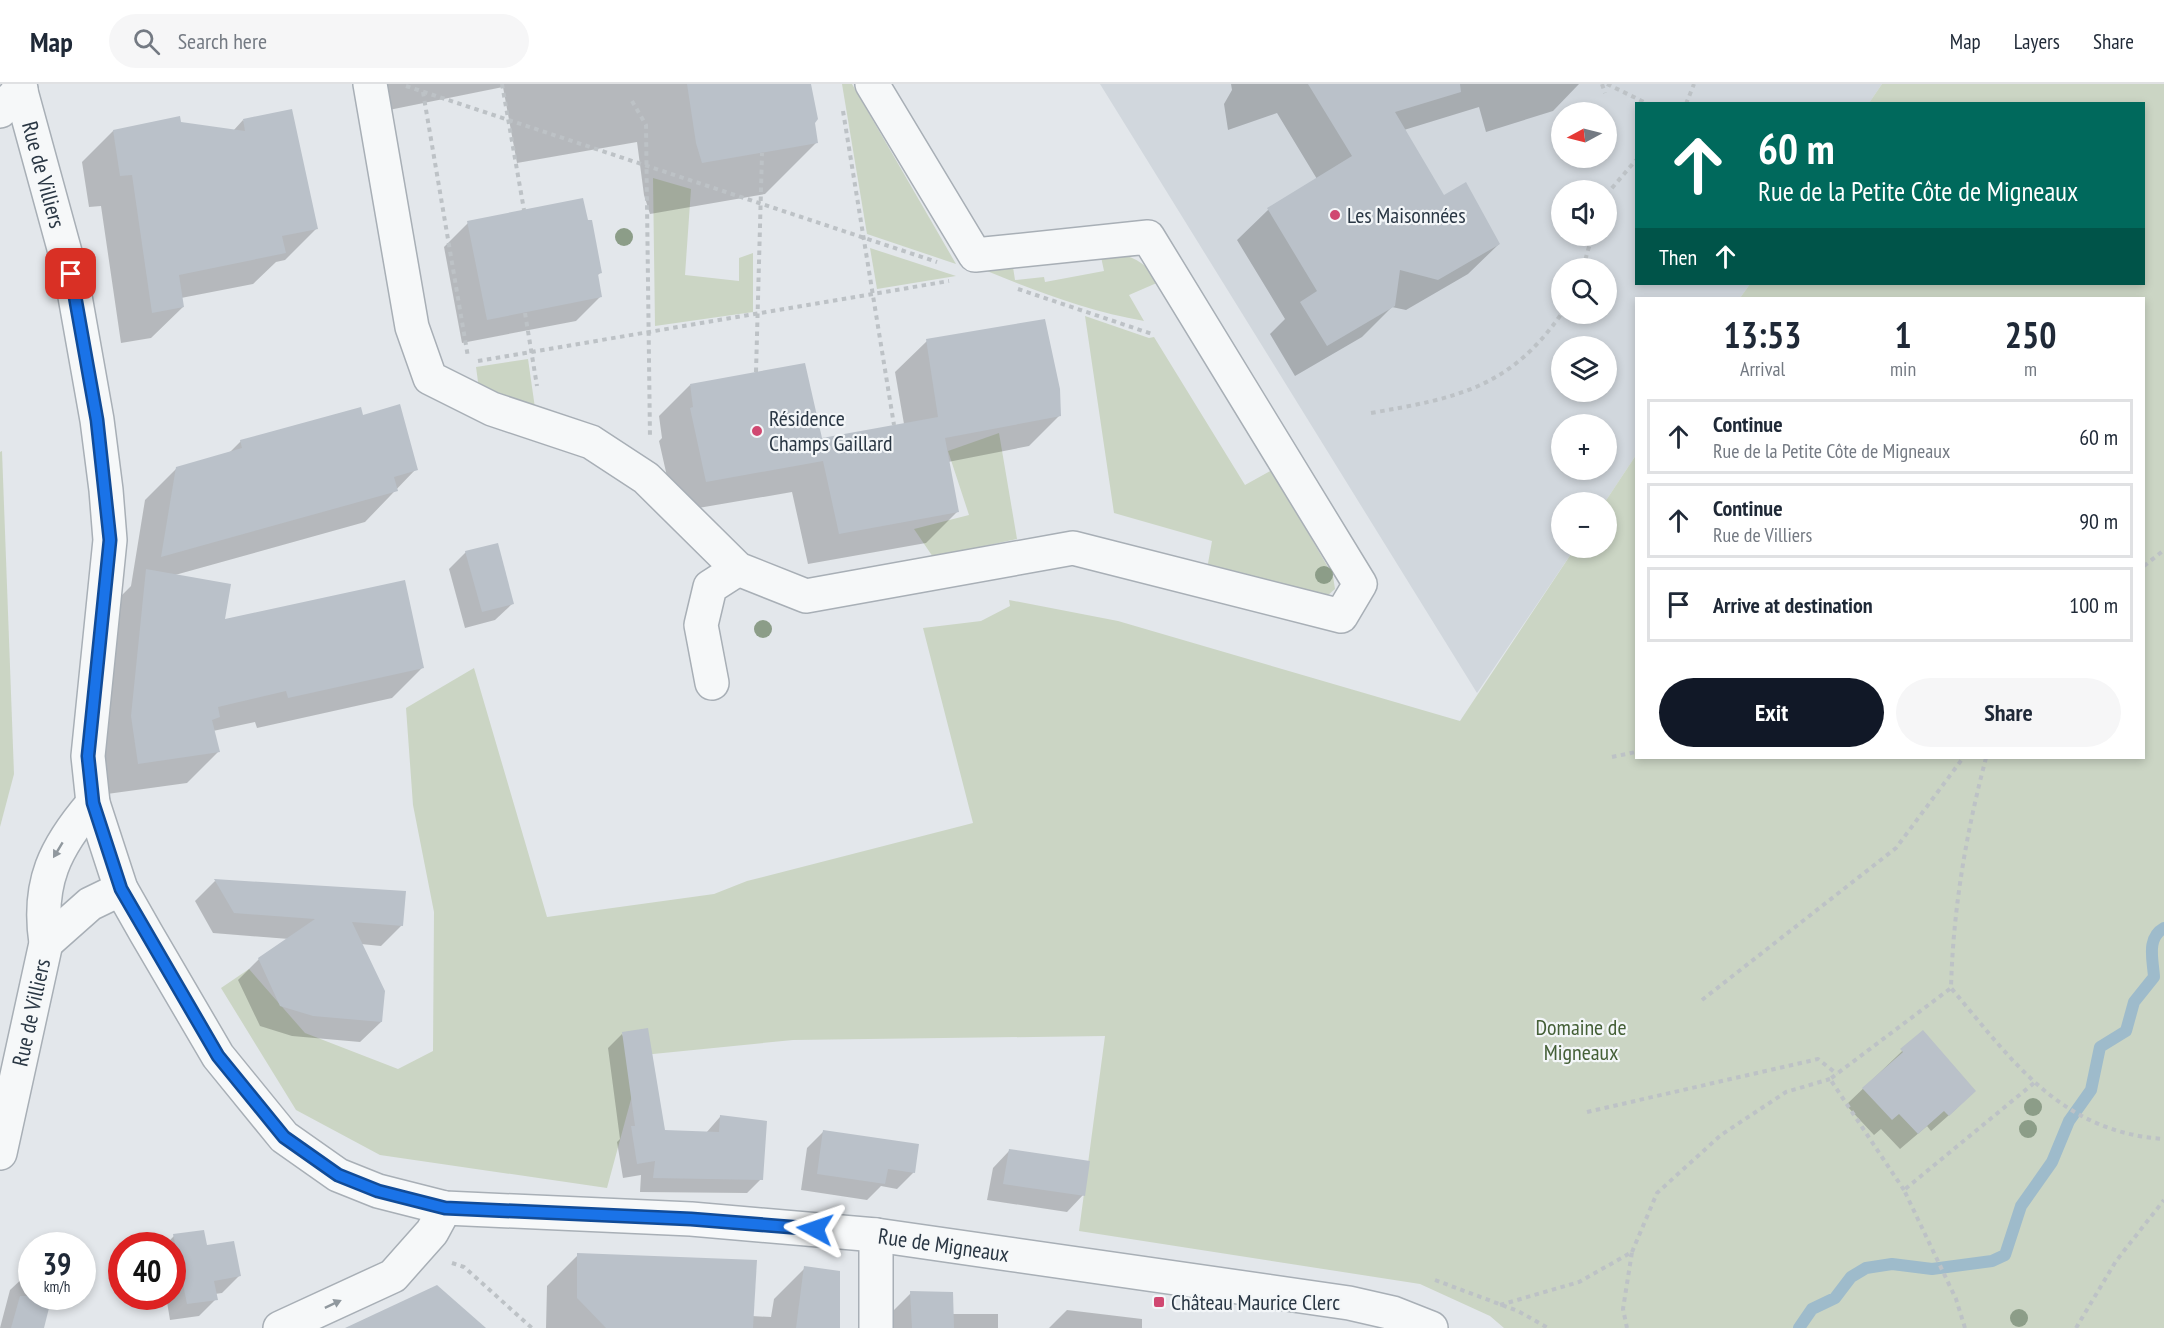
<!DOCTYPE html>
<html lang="en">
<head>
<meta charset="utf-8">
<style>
  :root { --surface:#fff; --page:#f6f6f7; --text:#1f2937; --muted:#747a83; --line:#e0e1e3; --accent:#111827 }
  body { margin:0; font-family:"PT Sans Narrow",sans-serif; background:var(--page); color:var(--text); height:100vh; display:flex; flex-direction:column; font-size:22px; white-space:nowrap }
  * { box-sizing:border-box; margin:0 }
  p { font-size:20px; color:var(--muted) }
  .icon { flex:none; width:33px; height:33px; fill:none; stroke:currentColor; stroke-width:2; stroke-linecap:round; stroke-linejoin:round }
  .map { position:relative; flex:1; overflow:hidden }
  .details { position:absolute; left:1635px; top:213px; width:510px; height:462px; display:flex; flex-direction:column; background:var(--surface); border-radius:0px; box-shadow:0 3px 9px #0003 }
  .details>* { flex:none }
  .guide { position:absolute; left:1635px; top:18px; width:510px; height:183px; border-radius:0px; box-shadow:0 3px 9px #0003; background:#00695c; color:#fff; overflow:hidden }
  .needle { width:39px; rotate:263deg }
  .buttons { position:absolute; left:1551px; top:18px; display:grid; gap:12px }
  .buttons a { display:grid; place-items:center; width:66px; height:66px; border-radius:50%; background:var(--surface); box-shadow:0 3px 9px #0003; font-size:30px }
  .speed { position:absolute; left:18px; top:1148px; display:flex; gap:12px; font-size:30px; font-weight:700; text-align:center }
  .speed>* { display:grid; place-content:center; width:78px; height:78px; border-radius:50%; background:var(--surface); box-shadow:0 3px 9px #0003; line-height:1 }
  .speed small { font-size:15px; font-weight:400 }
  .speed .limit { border:9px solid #d22; background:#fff; color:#111 }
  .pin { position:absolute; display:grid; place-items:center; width:51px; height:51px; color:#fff; margin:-26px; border-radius:12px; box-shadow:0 3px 9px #0006 }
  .me { position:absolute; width:66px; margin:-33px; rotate:275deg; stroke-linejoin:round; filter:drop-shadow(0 0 4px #0008) }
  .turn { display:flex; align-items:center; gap:21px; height:126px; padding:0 24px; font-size:27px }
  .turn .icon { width:78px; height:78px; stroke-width:2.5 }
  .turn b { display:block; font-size:42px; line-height:51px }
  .then { display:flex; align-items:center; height:57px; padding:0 24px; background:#0003; gap:12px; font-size:22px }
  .eta { display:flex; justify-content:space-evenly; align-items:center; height:102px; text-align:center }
  .eta b { font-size:36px; font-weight:800; line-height:42px }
  .action { display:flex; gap:12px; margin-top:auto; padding:12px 24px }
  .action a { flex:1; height:69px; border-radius:36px; background:var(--accent); color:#fff; font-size:24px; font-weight:800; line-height:69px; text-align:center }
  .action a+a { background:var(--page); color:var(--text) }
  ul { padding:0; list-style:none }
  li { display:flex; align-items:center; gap:18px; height:75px; margin:0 12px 9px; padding:0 12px; border:3px solid var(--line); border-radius:0px }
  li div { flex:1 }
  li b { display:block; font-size:22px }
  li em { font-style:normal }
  header { display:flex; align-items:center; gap:36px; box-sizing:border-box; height:84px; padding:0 30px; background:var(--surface); border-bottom:2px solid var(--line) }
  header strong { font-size:28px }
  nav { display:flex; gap:33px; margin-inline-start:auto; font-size:21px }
  .search { width:420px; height:54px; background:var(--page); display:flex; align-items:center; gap:15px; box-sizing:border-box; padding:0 21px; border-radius:33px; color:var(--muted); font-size:22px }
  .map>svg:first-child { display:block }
  .built { fill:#d1d7dd; fill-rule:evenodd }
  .green { fill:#cbd5c4 }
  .shadow { fill:#0003 }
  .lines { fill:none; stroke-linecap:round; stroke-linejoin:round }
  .stream { stroke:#9ebbcb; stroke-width:12 }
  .building { fill:#bac1c9 }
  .minor-casing { stroke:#a8afb6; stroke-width:36 }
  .path { stroke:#bdc2c6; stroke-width:4; stroke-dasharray:4.5 4.5; stroke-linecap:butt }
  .minor { stroke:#f6f8f9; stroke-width:33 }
  .tree { fill:#8c9d88 }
  .oneway { fill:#90989e }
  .route-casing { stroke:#114b97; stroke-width:15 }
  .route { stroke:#1a73e8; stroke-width:10 }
  .poi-dot { fill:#d04871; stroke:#f3f6f8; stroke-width:2 }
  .labels { text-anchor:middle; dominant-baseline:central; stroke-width:4.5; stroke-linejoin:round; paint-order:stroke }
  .street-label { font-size:22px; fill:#2a3744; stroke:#f3f6f8 }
  .poi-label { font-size:22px; fill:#2a3744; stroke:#f3f6f8; text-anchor:start }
  .park-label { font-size:22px; fill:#456037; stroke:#f3f6f8 }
</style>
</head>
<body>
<header>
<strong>Map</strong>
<div class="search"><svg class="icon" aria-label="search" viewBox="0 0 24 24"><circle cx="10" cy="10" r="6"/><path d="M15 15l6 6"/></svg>Search here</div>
<nav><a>Map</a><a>Layers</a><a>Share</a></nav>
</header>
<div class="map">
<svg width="2164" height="1244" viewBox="0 0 2164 1244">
  <rect width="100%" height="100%" fill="#e3e7eb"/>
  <!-- built -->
  <path class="built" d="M1100,0h782l-13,19 -233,1v180h114l-10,14h-104v157l-31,47h-43v46h13l-98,145zM1562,28h44v46h-44zM1562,106h44v46h-44zM1562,184h44v46h-44zM1562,262h44v46h-44zM1562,340h44v46h-44z"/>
  <!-- green -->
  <g class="green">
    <path d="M842,0h10l104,180 -89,-30z"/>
    <path d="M1882,0h282v1244h-660l-14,-12 -70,-32 -341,-53 26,-195 -312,4 -150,15 -36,133 -227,-33 -84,-45 -75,-122 28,-19 56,64 93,36 35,-18 1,-139 -21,-107 -7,-97 68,-40 73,249 167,-23 33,-13 226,-58 -50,-195 58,-7 29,-15 -1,-6 109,21 342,100 115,-173h31l-1,-46 31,-47v303h508v-460h-404l10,-14h394v-180l-275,-1z"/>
    <path d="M653,94l38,11 -6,86 54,6v-23l14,-5v59l-98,14z"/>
    <path d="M870,164l86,28 -79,13z"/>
    <path d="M1100,168c26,0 45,8 59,30l-30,13 15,26c-53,-9 -107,-29 -157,-50l26,-4 2,13 29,-3 1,5 59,-11z"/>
    <path d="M1085,232l64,22 5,-1 91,148 27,-15 61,106 2,13 -8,7 -120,-27 5,-28 -98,-28z"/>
    <path d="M528,275l7,49 -56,-19 -3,-22z"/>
    <path d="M999,349l18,106 -84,18 -19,-28 55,-14 -21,-64z"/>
    <path d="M2,367l12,323 -14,53v-375z"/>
  </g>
  <!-- shadow -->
  <g class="shadow">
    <path d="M379,0h429l9,58 -52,52 -115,20 -6,-19 -7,-53 -120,21 -14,-76 -119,24z"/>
    <path d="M1231,0h348l-26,27 -67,21 -7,-25 -75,23 39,67 56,47 -31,30 -62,36 -14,-3 -30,30 -67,39 -25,-42 15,-15 -48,-79 31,-30 49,-31 -40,-66 -49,17 -4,-26 8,-14z"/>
    <path d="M243,36l73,109 -31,31 -9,2 -23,22 -72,14 2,9 -32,31 -30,5 -20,-137 -12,1 -7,-45 31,-31 67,-7 53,7z"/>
    <path d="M468,139l133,49 -4,4 3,21 -24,24 -114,22 -18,-96z"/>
    <path d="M927,257l133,74 -31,31 -81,16 9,50 -31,31 -118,21 -16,-72 -117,20 -16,-71 3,-3 -3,-22 31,-31 131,55 83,-16 -9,-52z"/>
    <path d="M362,333l54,52 -51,53 -190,53 48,46 200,46 -31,31 -135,30 -2,-6 -42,9 5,21 -31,31 -80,11 -7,-46 16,-147 15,-15 14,-86 31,-31 53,-16 12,-12z"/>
    <path d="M466,468l46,52 -17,16 -30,8 -16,-59z"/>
    <path d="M215,797l187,44 -21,21 -20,-2 20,78 -21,20 -68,-6 -32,-10 -22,-46 21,-21 30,-20 -76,-6 -18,-32z"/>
    <path d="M1922,948l35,76 -26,23 -4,-5 -27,23 -19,-20 -7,6 -28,-30z"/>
    <path d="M622,950l42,97 42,2 14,-16 41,62 -14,14 -107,-1 1,-17 -18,3 -6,-36 3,-3 -12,-91z"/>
    <path d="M824,1047l90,41 -17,17 -16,-3 -14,14 -66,-10 6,-42z"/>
    <path d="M1009,1067l74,44 -16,17 -80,-12 6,-32z"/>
    <path d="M174,1152l32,10 33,30 -17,17 -7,1 1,5 -17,17 -29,4 -4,-24h6v-51h-7z"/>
    <path d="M578,1171l174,61 19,1 3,-18 31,-31 34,60h-293l1,-42z"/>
    <path d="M27,1190l5,1v21h18l-8,32h-42l10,-38z"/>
    <path d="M911,1209l41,21h46v14h-111v-11z"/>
    <path d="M1067,1226l75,9v9h-93z"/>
  </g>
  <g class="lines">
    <!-- stream -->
    <path class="stream" d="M1799,1244l13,-19 23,-11 16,-21 15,-9 26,-4 40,5 60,-8 13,-6 16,-49 31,-44 17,-41 22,-31 9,-43 26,-16 8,-29 20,-25c-1,-17 -8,-39 10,-49"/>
  </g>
  <!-- building -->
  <g class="building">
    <path d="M687,0h124l7,35 -3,4 3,20 -116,20 -6,-20z"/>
    <path d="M1308,0h152l1,8 -66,20 49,83 22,-13 34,62 -62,36 -38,-10 -5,36 -68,40 -27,-44 17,-11 -50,-83 85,-52z"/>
    <path d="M292,25l26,120 -36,7 4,17 -107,22 5,32 -32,6 -20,-138 -12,1 -7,-46 67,-14 1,6 64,9 -2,-12z"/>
    <path d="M583,114l5,22h4l10,53 -4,1 4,23 -115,23 -20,-99z"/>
    <path d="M1045,235l15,70 1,27 -116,22 14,74 -120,22 -16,-73 -117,21 -16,-74 3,-1 -3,-23 115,-21 17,75 116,-21 -12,-78z"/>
    <path d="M400,320l18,66 -24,7 4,14 -237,66 15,-90 66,-19 -2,-8 26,-7 95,-26 2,8z"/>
    <path d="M498,459l16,61 -32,8 -17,-61z"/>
    <path d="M146,485l85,15 -6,35 180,-39 19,88 -136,30 -2,-7 -68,16 2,10 -8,3 8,32 -82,12 -7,-48z"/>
    <path d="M214,795l192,12 -3,35 -51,-4 33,69 -3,31 -69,-6 -33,-10 -22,-48 57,-39 -81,-6z"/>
    <path d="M648,944l17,102 54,2 1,-17 47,6 -4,59 -110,-2 2,-17 -18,3 -6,-38h4l-13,-94z"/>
    <path d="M1923,946l53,61 -27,25 -5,-5 -26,23 -19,-20 -7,6 -30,-32 41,-36 -3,-3z"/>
    <path d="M823,1046l96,14 -4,29 -27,-4 -3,15 -68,-10z"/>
    <path d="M1009,1065l81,12 -5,35 -82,-12z"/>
    <path d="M204,1146l3,15 27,-4 7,35 -27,5 4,19 -31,4 -14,-70z"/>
    <path d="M577,1169l180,7 -4,68h-147l-29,-30z"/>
    <path d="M804,1182l36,5v57h-44z"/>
    <path d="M437,1201l49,43h-141z"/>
    <path d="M910,1207l43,1 1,36h-42z"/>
    <path d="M20,1212h32l-8,32h-33z"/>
  </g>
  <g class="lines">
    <!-- minor casing -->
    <g class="minor-casing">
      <g id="minor">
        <path id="s1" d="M19,0l52,190 26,146 9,70 4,50 -22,216 5,47 28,86 25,44 72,123 66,81 54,38 40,16 67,17 246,11 185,16 473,68 44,10 38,15"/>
        <path d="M370,0l42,243 18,51 62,31 99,33 55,36 92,91 68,27 267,-48 268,68 19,-32 -212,-347 -173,18 -103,-171"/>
        <path d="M0,27l21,-22"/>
        <path d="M712,599l-11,-58 9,-38 28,-18"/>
        <path d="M46,859l44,-39 31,-15"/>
        <path id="s2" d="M0,1069l46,-210c-9,-60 9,-96 47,-140"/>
        <path d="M280,1244l113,-52 39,-44 13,-24"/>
        <path d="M876,1244v-93"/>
      </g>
    </g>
    <!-- path -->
    <g class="path">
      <path d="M502,0l22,126"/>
      <path d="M1602,0l3,9"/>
      <path d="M1607,0l41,20"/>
      <path d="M406,2l531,176"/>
      <path d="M423,8l45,265"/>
      <path d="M632,17l14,24 4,313"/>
      <path d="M1686,20l8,-20"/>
      <path d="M843,27l51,314"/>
      <path d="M1606,111l30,-35"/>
      <path d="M1583,184l9,-32"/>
      <path d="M1018,205l134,45"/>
      <path d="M525,229l12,73"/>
      <path d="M478,277l471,-80"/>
      <path d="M756,288l6,-219"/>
      <path d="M1371,329c86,-15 139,-25 191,-100"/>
      <path d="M2144,482l20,-16"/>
      <path d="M1612,673l24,-5"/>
      <path d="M1986,674c-20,75 -33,152 -35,230 62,73 109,144 213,151"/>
      <path d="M1702,916l194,-152 67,-90"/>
      <path d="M1587,1028l231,-53 19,15"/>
      <path d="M1904,1106l-74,-111 121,-91"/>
      <path d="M1632,1168l25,-59 64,-58 65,-43 44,-13"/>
      <path d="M452,1179l12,4 68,61"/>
      <path d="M1435,1196l83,31 30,17"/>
      <path d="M1500,1221l79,-23 53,-30 -9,57 4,19"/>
      <path d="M1965,1244l-9,-29 -52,-109 130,-107"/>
      <path d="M2076,1244l40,-67 48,-61"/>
    </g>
    <!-- minor -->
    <use href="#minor" class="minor"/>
  </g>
  <!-- trees -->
  <g class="tree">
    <circle cx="624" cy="153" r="9"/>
    <circle cx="1324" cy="491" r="9"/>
    <circle cx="763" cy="545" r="9"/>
    <circle cx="2033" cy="1023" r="9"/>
    <circle cx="2028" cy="1045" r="9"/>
    <circle cx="2019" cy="1234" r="9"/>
  </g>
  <!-- one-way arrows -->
  <defs><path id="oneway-solid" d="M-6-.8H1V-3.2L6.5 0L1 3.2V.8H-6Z" transform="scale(1.5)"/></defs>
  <g class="oneway">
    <use href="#oneway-solid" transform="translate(58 766) rotate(121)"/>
    <use href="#oneway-solid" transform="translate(333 1220) rotate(-25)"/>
  </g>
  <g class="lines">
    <!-- route casing -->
    <g class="route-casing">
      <path id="route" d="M71,190l26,146 13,120 -22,216 5,47 28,86 97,167 66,81 54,38 40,16 67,17 246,11 124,10"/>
    </g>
    <!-- route -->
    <use href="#route" class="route"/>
  </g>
  <!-- markers -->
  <g class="poi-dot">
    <circle cx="1335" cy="131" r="6"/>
    <circle cx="757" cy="347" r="6"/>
    <rect x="1153" y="1212" width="12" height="12" rx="3"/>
  </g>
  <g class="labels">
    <!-- street labels -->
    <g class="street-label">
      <text stroke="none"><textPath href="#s1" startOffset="94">Rue de Villiers</textPath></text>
      <text stroke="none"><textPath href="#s2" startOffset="144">Rue de Villiers</textPath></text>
      <text stroke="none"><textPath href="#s1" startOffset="1797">Rue de Migneaux</textPath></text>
    </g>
    <!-- poi labels -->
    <g class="poi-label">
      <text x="1347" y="131">Les Maisonnées</text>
      <text x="769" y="334">Résidence<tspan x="769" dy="25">Champs Gaillard</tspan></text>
      <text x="1171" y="1218">Château Maurice Clerc</text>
    </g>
    <!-- park labels -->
    <g class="park-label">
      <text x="1581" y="943">Domaine de<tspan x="1581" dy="25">Migneaux</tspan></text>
    </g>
  </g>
</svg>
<div class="buttons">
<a><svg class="needle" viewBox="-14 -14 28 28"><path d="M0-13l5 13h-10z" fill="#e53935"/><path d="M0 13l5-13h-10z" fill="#747a83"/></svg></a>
<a><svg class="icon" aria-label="sound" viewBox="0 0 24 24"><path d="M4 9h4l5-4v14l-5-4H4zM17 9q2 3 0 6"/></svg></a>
<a><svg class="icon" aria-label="search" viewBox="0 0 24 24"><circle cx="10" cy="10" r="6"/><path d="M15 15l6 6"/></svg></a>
<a><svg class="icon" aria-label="layers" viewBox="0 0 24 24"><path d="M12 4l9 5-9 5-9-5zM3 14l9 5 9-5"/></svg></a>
<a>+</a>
<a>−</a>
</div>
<div class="speed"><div>39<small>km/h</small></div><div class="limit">40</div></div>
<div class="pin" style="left:71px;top:190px;background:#d93025"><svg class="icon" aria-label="arrive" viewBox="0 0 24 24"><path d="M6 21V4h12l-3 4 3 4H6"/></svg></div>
<svg class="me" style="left:815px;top:1145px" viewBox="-20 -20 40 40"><path d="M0-17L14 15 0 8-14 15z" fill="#1a73e8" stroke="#fff" stroke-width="4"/></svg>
<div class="guide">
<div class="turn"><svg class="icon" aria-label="ahead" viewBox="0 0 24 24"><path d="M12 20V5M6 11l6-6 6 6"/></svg><div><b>60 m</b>Rue de la Petite Côte de Migneaux</div></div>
<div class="then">Then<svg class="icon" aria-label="ahead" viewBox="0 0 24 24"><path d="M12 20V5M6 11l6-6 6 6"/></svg></div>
</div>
<section class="details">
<div class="eta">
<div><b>13:53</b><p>Arrival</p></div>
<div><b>1</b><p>min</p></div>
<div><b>250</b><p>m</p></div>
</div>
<ul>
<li><svg class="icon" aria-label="ahead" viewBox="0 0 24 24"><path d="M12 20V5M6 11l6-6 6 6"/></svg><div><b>Continue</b><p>Rue de la Petite Côte de Migneaux</p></div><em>60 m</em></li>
<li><svg class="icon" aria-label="ahead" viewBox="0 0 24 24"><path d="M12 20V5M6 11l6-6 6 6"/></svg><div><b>Continue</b><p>Rue de Villiers</p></div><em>90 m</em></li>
<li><svg class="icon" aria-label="arrive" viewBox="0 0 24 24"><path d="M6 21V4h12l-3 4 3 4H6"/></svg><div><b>Arrive at destination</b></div><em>100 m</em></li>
</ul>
<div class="action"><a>Exit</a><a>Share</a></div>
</section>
</div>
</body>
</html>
